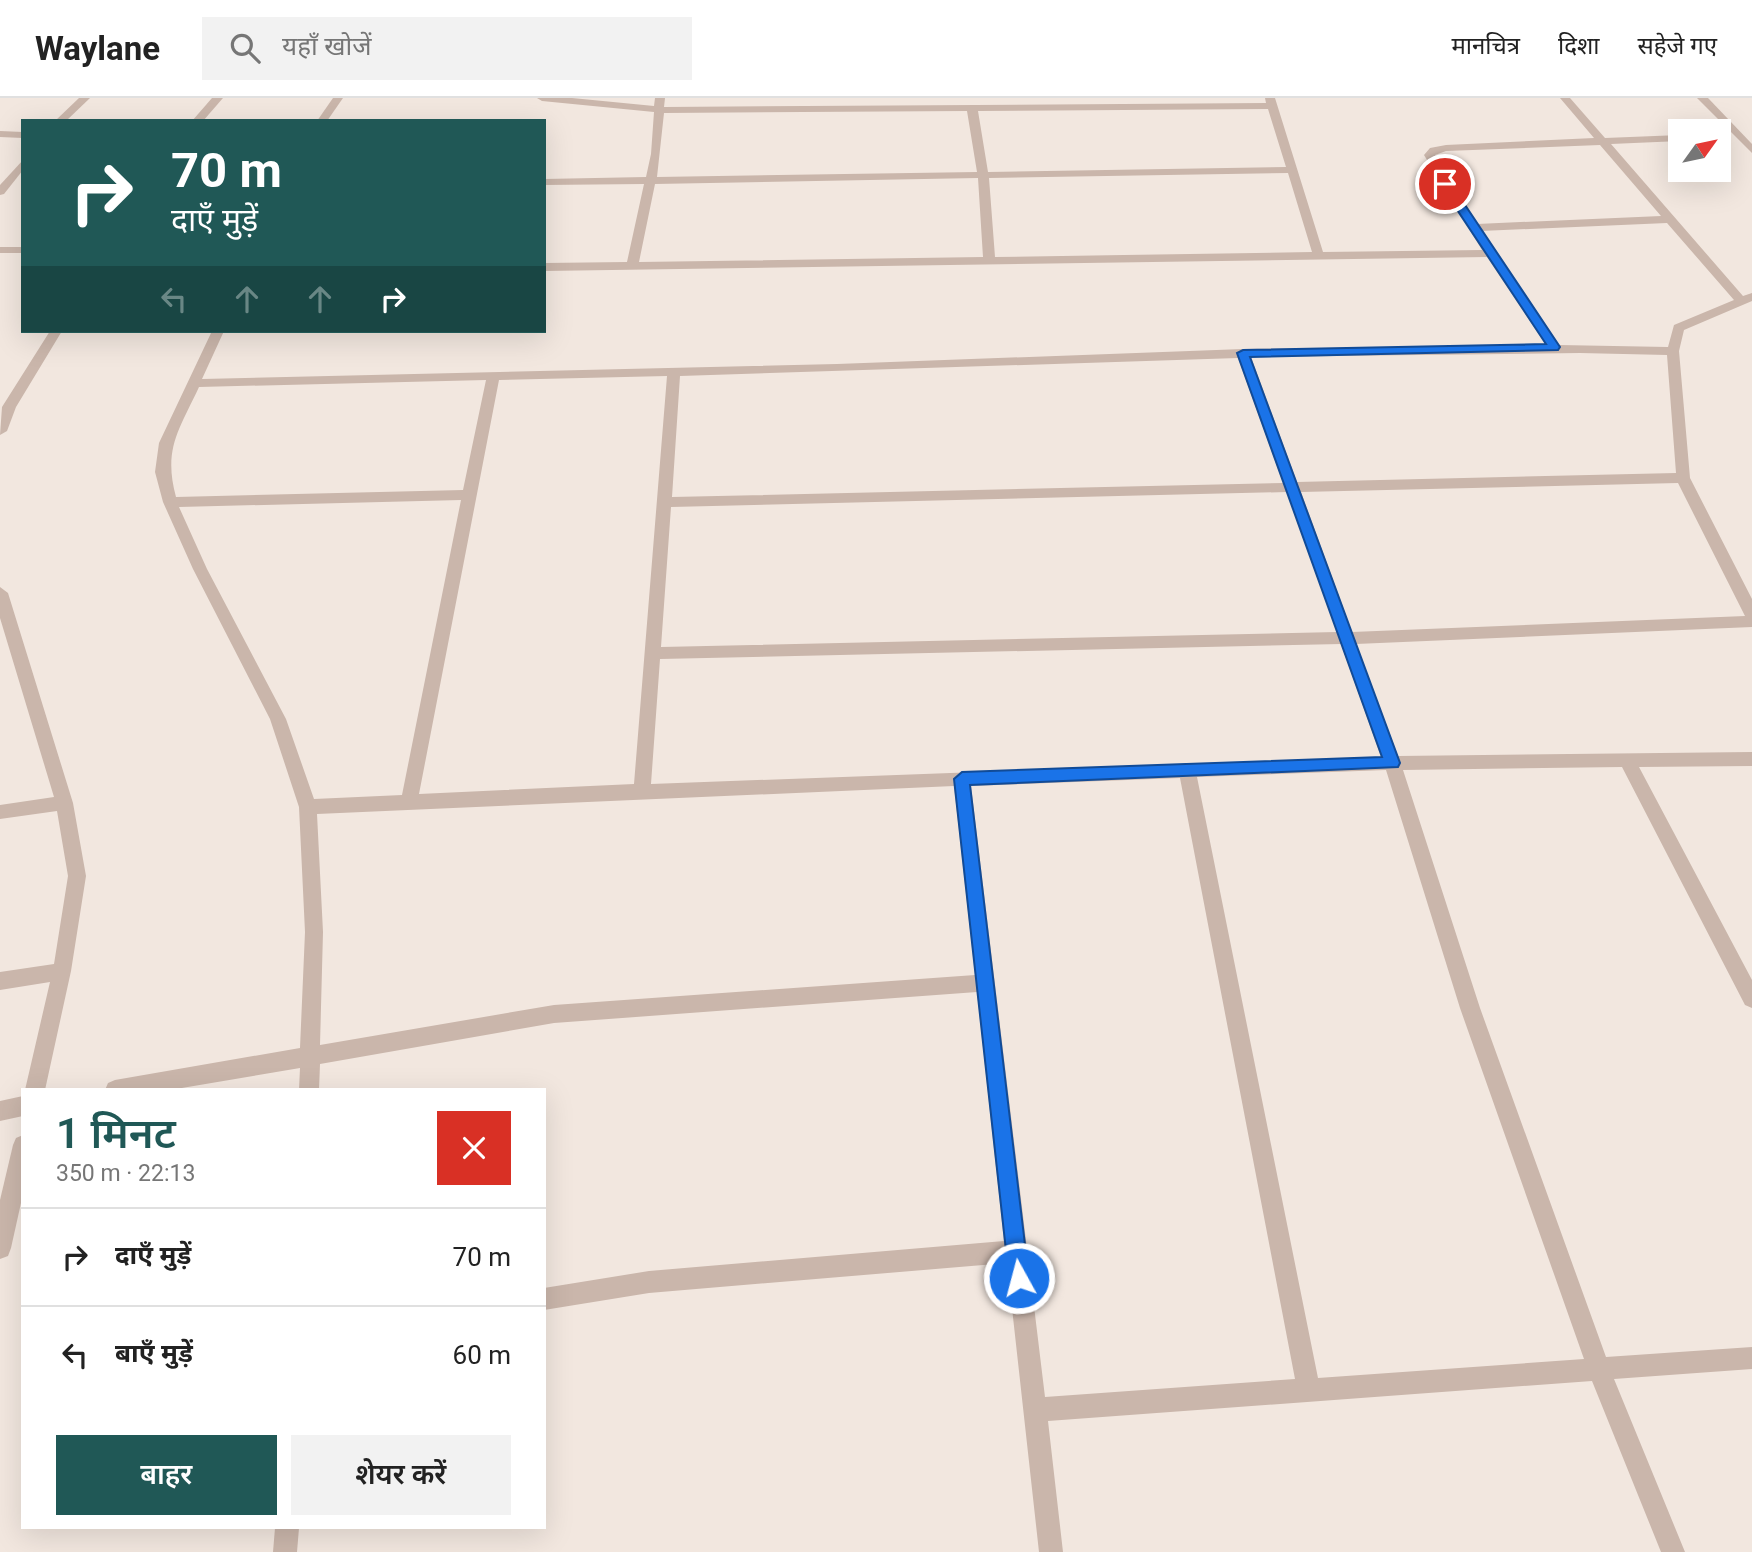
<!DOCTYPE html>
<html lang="hi">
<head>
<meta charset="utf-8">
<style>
  :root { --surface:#fff; --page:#f2f2f2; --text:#222; --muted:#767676; --line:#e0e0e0; --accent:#205856 }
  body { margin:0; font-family:Roboto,"Noto Sans Devanagari",sans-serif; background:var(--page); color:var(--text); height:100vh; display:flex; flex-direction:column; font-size:26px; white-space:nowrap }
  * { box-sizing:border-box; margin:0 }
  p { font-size:23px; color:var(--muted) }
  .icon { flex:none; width:38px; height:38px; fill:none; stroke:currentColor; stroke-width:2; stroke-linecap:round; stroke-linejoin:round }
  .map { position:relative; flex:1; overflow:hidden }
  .sheet { position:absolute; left:21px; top:990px; width:525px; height:441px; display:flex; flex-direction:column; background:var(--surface); border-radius:0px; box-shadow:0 7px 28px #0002 }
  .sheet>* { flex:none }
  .hud { position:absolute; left:21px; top:21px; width:525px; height:214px; border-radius:0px; box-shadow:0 7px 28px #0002; background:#205856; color:#fff; overflow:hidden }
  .needle { width:46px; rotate:57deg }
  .tools { position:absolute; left:1668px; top:21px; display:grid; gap:14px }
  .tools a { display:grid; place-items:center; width:63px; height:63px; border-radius:0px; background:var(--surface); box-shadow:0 7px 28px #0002; font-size:35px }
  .pin { position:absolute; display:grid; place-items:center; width:60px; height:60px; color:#fff; margin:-30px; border:4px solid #fff; border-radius:50%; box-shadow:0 2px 7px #0007 }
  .me { position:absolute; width:77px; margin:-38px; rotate:353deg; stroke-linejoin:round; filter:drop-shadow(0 0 5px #0008) }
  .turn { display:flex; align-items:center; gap:24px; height:147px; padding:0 35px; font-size:32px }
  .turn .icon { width:91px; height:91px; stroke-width:2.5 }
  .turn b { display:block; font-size:49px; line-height:60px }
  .lanes { display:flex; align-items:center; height:66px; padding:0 35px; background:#0003; justify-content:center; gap:35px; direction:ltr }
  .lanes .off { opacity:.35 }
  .round { display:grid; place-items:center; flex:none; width:74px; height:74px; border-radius:0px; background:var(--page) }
  .headline { display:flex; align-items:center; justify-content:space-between; height:119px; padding:0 35px }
  h1 { font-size:42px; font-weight:600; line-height:52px; color:var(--accent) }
  .cta { display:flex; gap:14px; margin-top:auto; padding:14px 35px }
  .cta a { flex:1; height:80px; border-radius:0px; background:var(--accent); color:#fff; font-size:28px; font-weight:600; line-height:80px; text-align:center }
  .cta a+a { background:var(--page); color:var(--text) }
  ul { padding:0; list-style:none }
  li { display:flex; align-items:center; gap:21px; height:98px; padding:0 35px; border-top:2px solid var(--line) }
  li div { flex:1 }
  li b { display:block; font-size:26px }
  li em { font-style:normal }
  header { display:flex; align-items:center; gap:42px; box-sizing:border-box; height:98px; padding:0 35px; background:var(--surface); border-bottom:2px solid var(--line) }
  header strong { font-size:33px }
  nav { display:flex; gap:38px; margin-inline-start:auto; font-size:24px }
  .search { width:490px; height:63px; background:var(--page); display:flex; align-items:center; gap:18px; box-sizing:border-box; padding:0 24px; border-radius:0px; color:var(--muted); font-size:26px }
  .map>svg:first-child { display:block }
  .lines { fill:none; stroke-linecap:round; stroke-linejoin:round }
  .minor { fill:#cab6ab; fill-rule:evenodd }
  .route { fill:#1a73e8; stroke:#114b97; stroke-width:2 }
</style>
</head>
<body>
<header>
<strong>Waylane</strong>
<div class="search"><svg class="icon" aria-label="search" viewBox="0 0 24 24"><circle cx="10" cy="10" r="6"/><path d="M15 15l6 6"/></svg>यहाँ खोजें</div>
<nav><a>मानचित्र</a><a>दिशा</a><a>सहेजे गए</a></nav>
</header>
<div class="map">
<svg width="1752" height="1454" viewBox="0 0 1752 1454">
  <rect width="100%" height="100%" fill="#f2e7df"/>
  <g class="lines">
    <!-- minor -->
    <g class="minor">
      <path d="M79,0h11l-24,23h-11z"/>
      <path d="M212,0h11l-20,23h-11z"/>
      <path d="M333,0h10l-16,23h-10z"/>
      <path d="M537,0h35l82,8 1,-8h10l-1,9 602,-4 -1,-5h10l48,154 159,-2 -58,-95 6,-7 16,-3 148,-7 -34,-40h10l35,40 75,-3v6l-69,3 132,152 9,-3v8l-68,29 -5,21 11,127 62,121v28l-396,17 42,112 354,-4v14l-113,1 113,213v28l-7,-3 -123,-238 -219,3 77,238 126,349 146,-10v22l-138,10 71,173h-24l-69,-171 -544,40 15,131h-24l-32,-289 -358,30 -105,17v-22l105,-17 355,-30 -27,-249 -423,31 -234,41 -1,26h-20l1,-22 -130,22h-65l3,-7 7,-3 185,-32 5,-116 -6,-125 -29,-88 -77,-150 -30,-67 -8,-30 4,-29 53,-112h12l-22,48 635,-15 406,-15 303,-4 -59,-88 -943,14v-8l83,-1 17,-78 -100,1v-6l102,-2 5,-23 3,-42 -112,-11zM1268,11l18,58 -298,5 -10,-61zM967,13l10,61 -320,5 7,-64zM1600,47l61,71 -184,8 -42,-69 11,-4zM1288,75l24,79 -317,5 -6,-79zM978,80l5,79 -344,5 16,-78zM1667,125l67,77 -60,25 -6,22 -109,-2 -78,-114zM1580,255l87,2 9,118 -379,9 -46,-125zM1238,260l45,125 -611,14 8,-121zM667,278l-33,408 -215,10 80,-414zM486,282l-23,110 -287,7c-13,-48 3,-67 23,-110zM1678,385l67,133 -393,16 -51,-140zM1287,394l50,140 -676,15 10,-140zM461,402l-59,295 -88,4 -28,-80 -79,-150 -28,-62zM1341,546l40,113 -730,27 9,-125zM1386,672l74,238 124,351 -266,19 -121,-601zM1180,680l115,601 -250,18 -74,-611zM954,688l21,189 -421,30 -234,40 3,-113 -6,-118z"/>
      <path d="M1697,0h11l44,46v9z"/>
      <path d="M0,33l23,1v6l-23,-1z"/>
      <path d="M23,62v10l-19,24 -4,1v-10z"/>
      <rect x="0" y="149" width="23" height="6"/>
      <path d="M50,233h12l-46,76 -9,24 -7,4 2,-28z"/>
      <path d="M0,489l8,6 65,210 13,73 -15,95 -26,119h-20l25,-108 -50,8v-18l54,-8 14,-88 -11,-65 -57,8v-14l54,-8 -54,-179z"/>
      <path d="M23,998v20l-23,5v-20z"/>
      <path d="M23,1037v59l-12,54 -3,8 -8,3v-59l13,-55 3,-7z"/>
      <path d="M275,1430h24l-2,24h-24z"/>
    </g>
  </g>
  <!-- route -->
  <path class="route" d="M1441,83h8l111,166 -2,3 -308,7 150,406 -2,4 -428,18 59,493 -3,7 -7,3 -7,-3 -3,-7 -55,-499 8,-7 420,-15 -145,-404 6,-3 303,-6 -106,-160z"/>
</svg>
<div class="tools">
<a><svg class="needle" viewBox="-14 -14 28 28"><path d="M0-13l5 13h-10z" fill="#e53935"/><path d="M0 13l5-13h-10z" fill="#767676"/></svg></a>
</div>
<div class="pin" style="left:1445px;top:86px;background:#d93025"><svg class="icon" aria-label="arrive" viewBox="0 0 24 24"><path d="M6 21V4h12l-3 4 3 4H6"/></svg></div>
<svg class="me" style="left:1019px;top:1180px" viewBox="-20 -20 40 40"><circle r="17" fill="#1a73e8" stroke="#fff" stroke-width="3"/><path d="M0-11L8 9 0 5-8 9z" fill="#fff"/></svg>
<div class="hud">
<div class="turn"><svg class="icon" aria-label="right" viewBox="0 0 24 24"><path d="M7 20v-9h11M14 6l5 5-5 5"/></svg><div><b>70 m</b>दाएँ मुड़ें</div></div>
<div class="lanes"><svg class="icon off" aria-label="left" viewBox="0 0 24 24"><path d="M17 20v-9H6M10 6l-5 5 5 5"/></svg><svg class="icon off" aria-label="ahead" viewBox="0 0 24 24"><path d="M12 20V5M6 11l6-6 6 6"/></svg><svg class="icon off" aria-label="ahead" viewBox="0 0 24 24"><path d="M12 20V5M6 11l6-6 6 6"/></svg><svg class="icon" aria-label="right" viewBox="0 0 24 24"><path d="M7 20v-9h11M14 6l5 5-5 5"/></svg></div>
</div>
<section class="sheet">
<div class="headline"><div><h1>1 मिनट</h1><p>350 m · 22:13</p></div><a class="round" style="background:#d93025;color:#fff"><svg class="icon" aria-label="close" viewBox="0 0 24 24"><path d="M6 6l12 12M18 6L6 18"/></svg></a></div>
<ul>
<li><svg class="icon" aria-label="right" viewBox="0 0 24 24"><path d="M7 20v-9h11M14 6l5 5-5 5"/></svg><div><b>दाएँ मुड़ें</b></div><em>70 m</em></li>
<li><svg class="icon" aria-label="left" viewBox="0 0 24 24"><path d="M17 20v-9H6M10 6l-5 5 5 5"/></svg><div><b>बाएँ मुड़ें</b></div><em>60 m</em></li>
</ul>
<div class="cta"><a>बाहर</a><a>शेयर करें</a></div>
</section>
</div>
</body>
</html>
